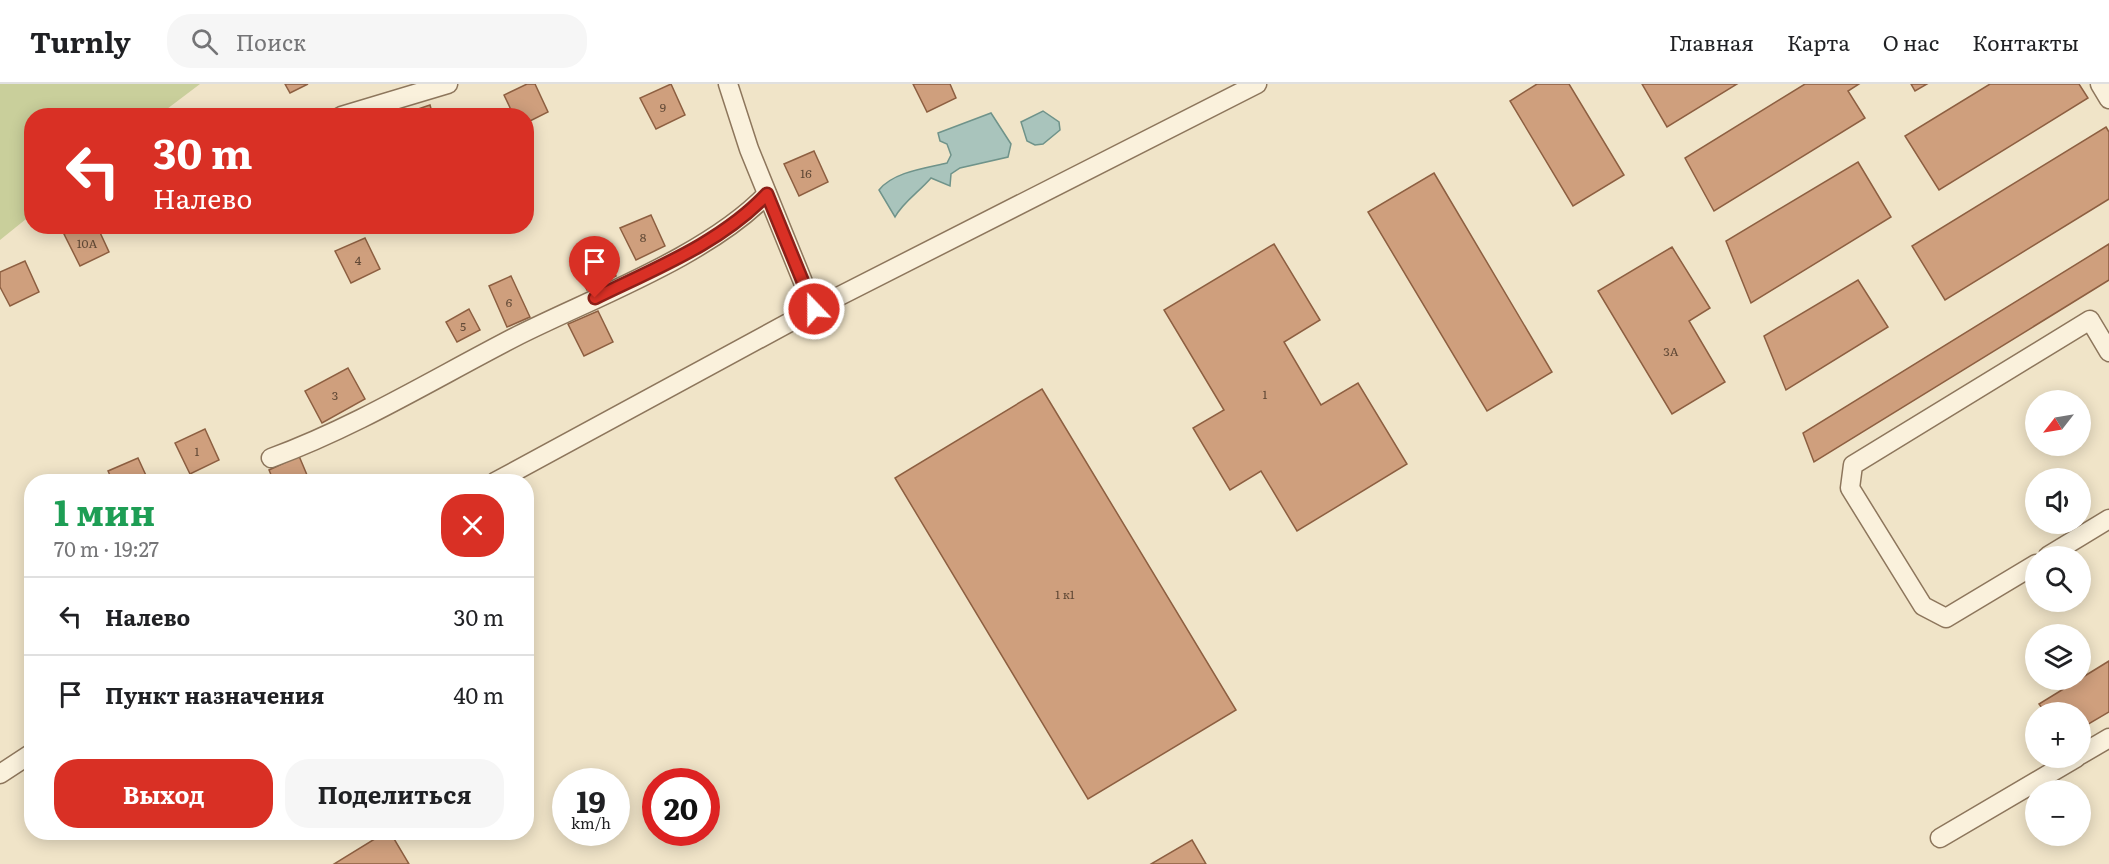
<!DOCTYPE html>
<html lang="ru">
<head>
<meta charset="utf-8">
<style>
  :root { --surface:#fff; --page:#f6f6f6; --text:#202124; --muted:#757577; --line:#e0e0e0; --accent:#d93025 }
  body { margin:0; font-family:Literata,serif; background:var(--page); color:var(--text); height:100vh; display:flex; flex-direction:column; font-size:22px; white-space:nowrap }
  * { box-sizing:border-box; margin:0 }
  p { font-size:20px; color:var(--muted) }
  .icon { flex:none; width:33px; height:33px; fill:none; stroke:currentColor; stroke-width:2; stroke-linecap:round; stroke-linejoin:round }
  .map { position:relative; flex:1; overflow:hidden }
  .sheet { position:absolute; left:24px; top:390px; width:510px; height:366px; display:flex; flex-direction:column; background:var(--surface); border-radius:24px; box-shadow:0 3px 15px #0003 }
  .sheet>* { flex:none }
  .top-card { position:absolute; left:24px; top:24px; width:510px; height:126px; border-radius:24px; box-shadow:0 3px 15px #0003; background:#d93025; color:#fff; overflow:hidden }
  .needle { width:39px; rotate:239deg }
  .tools { position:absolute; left:2025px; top:306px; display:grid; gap:12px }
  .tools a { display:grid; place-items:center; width:66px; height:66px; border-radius:50%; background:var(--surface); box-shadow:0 3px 15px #0003; font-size:30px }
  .speed { position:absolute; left:552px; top:684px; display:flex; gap:12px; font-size:30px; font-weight:700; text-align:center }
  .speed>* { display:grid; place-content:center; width:78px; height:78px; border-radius:50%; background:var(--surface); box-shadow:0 3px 15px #0003; line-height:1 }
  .speed small { font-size:15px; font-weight:400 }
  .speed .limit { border:9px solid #d22; background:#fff; color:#111 }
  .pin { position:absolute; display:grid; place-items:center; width:51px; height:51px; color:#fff; margin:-62px -26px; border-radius:50% 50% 50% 0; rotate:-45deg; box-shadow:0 0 6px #0007 }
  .pin .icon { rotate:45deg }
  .me { position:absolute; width:66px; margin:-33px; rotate:338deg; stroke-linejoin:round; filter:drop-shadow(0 0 4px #0008) }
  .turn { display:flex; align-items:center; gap:21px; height:126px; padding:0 30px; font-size:27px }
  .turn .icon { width:78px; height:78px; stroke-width:2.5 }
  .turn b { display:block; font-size:42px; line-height:51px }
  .round { display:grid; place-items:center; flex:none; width:63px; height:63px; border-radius:24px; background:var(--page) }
  .summary { display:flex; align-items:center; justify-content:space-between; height:102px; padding:0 30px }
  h1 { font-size:36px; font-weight:700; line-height:45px; color:#1e9e55 }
  .primary-button { display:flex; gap:12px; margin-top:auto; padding:12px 30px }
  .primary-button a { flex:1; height:69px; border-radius:24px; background:var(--accent); color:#fff; font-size:24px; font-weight:700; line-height:69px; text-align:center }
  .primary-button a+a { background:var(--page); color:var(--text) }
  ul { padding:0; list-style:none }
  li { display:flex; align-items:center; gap:18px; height:78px; padding:0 30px; border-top:2px solid var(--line) }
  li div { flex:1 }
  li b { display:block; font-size:22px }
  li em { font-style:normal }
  header { display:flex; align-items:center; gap:36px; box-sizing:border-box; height:84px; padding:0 30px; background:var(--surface); border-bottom:2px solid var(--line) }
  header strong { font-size:28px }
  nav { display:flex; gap:33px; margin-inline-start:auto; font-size:21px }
  .search { width:420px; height:54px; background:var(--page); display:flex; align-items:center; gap:15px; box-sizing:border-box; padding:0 21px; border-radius:24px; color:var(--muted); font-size:22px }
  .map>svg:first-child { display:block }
  .green { fill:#c9cf9b }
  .water { fill:#a9c4bc; stroke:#6f938a; stroke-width:1.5 }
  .building { fill:#cf9f7d; stroke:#8d5f41; stroke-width:1.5 }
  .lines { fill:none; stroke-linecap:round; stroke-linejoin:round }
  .service-casing { stroke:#8d765c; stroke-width:21 }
  .service { stroke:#faf1dc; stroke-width:18 }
  .route-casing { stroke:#8d1f18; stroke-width:15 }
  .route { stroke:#d93025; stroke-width:10 }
  .labels { text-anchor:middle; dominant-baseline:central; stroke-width:4.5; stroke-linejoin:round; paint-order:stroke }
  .number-label { font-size:12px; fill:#624a37 }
</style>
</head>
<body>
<header>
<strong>Turnly</strong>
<div class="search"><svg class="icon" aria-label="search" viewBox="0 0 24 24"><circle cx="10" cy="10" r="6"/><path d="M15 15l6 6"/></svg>Поиск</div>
<nav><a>Главная</a><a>Карта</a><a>О нас</a><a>Контакты</a></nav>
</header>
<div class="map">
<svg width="2109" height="780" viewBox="0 0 2109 780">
  <rect width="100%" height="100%" fill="#f0e4c8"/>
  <!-- green -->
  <path class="green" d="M0,0h200l-41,31 -127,1 -1,99 -31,25z"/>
  <!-- water -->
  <g class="water">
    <path d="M1043,27l16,11 1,8 -17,14 -8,1 -8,-4 -6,-19z"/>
    <path d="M991,29l20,31 -3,13 -48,11 -9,6 -1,12 -19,-8c-12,14 -28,24 -36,39l-16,-27c14,-18 47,-22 68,-27l4,-8 -4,-11 -7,-3 -2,-8z"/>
  </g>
  <!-- building -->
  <g class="building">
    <path d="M285,0h23l-18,9z"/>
    <path d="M527,0h8l13,28 -22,11v-7h-12l-10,-21z"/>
    <path d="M671,0l14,31 -29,14 -16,-31z"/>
    <path d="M913,0h37l6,14 -29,14z"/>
    <path d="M1537,0h32l55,91 -51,31 -63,-105z"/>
    <path d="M1642,0h95l-70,43z"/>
    <path d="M1805,0h54l-11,7 17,27 -151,93 -29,-53z"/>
    <path d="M1911,0h16l-12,7z"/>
    <path d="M1990,0h89l9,14 -149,92 -34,-54z"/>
    <path d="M430,21l3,11h-27v-3z"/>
    <path d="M2106,43l3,5v67l-164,101 -33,-54z"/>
    <path d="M814,67l14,31 -29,14 -15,-32z"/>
    <path d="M1858,78l33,55 -140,86 -25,-62z"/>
    <path d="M1434,89l118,199 -65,39 -119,-199z"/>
    <path d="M651,131l14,31 -29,14 -16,-32z"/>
    <path d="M81,142h16l12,26 -29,14 -16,-32z"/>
    <path d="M365,154l15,31 -29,14 -16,-32z"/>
    <path d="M1274,160l46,76 -36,22 37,63 37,-22 49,81 -110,67 -36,-60 -31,19 -37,-62 31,-18 -60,-100z"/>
    <path d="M2109,160v36l-295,182 -11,-29z"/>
    <path d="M601,161l15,31 -29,14 -16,-31z"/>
    <path d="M1672,163l38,61 -21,13 36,61 -53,32 -74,-123z"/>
    <path d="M25,177l14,31 -29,14 -10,-19v-15z"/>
    <path d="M511,192l19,41 -23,10 -18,-41z"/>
    <path d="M1858,196l30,47 -102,63 -22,-54z"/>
    <path d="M469,225l11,21 -23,12 -11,-20z"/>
    <path d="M598,227l15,31 -29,14 -16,-32z"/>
    <path d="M348,284l17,31 -43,24 -17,-32z"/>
    <path d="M1042,305l194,321 -148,89 -193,-321z"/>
    <path d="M205,345l14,31 -29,14 -15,-31z"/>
    <path d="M299,372l11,26h-36l-5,-12z"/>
    <path d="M138,374l11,24h-36l-5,-11z"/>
    <path d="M2109,577v51l-29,17v-17h-35l-6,-8z"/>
    <path d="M386,748h4l19,32h-75z"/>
    <path d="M1192,756l14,24h-55z"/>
  </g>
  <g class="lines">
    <!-- service casing -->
    <g class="service-casing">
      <g id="service">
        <path d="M728,0l21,65 65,160"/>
        <path d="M2100,0l9,15"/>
        <path d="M341,32l107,-32"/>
        <path d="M271,374c87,-32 166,-81 248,-123 76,-38 190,-80 248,-141"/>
        <path d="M495,398l319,-173 443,-225"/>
        <path d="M2048,472l61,-37"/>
        <path d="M2036,480l-90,54 -23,-12 -73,-118 3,-23 237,-145 19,32"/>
        <path d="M2080,671l29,-17"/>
        <path d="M0,690l32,-21"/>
        <path d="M1940,754l136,-80"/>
      </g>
    </g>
    <!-- service -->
    <use href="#service" class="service"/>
  </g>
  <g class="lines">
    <!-- route casing -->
    <g class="route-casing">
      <path id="route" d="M595,214c59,-29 126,-55 172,-104l47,115"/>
    </g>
    <!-- route -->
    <use href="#route" class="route"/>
  </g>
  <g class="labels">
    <!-- number labels -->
    <g class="number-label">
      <text x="663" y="23">9</text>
      <text x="806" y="89">16</text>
      <text x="643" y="153">8</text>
      <text x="87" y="159">10А</text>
      <text x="358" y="176">4</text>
      <text x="509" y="218">6</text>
      <text x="463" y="242">5</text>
      <text x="1671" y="267">3А</text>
      <text x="1265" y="310">1</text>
      <text x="335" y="311">3</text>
      <text x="197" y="367">1</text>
      <text x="1065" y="510">1 к1</text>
    </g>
  </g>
</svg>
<div class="tools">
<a><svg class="needle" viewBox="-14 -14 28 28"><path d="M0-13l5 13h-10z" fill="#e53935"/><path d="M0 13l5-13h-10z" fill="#757577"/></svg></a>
<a><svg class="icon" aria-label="sound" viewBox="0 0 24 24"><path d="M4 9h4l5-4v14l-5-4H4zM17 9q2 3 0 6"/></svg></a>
<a><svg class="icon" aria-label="search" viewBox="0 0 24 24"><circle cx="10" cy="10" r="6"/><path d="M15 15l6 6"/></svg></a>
<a><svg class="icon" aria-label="layers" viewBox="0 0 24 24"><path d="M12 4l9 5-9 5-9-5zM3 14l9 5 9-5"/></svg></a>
<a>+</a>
<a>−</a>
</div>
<div class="speed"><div>19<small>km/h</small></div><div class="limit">20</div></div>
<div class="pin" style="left:595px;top:214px;background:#d93025"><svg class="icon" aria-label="arrive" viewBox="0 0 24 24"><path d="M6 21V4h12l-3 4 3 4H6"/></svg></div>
<svg class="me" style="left:814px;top:225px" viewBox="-20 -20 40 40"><circle r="17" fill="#d93025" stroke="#fff" stroke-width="3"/><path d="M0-11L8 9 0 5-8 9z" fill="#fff"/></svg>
<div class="top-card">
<div class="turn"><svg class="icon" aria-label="left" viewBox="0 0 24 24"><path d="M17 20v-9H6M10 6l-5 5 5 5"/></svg><div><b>30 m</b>Налево</div></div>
</div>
<section class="sheet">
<div class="summary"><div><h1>1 мин</h1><p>70 m · 19:27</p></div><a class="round" style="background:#d93025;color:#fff"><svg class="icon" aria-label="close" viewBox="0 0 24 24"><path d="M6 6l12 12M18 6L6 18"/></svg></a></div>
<ul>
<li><svg class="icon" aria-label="left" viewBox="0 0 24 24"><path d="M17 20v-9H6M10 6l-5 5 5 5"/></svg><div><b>Налево</b></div><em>30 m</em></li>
<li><svg class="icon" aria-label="arrive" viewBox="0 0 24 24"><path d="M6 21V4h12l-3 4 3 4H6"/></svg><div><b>Пункт назначения</b></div><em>40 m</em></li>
</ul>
<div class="primary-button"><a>Выход</a><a>Поделиться</a></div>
</section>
</div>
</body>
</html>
